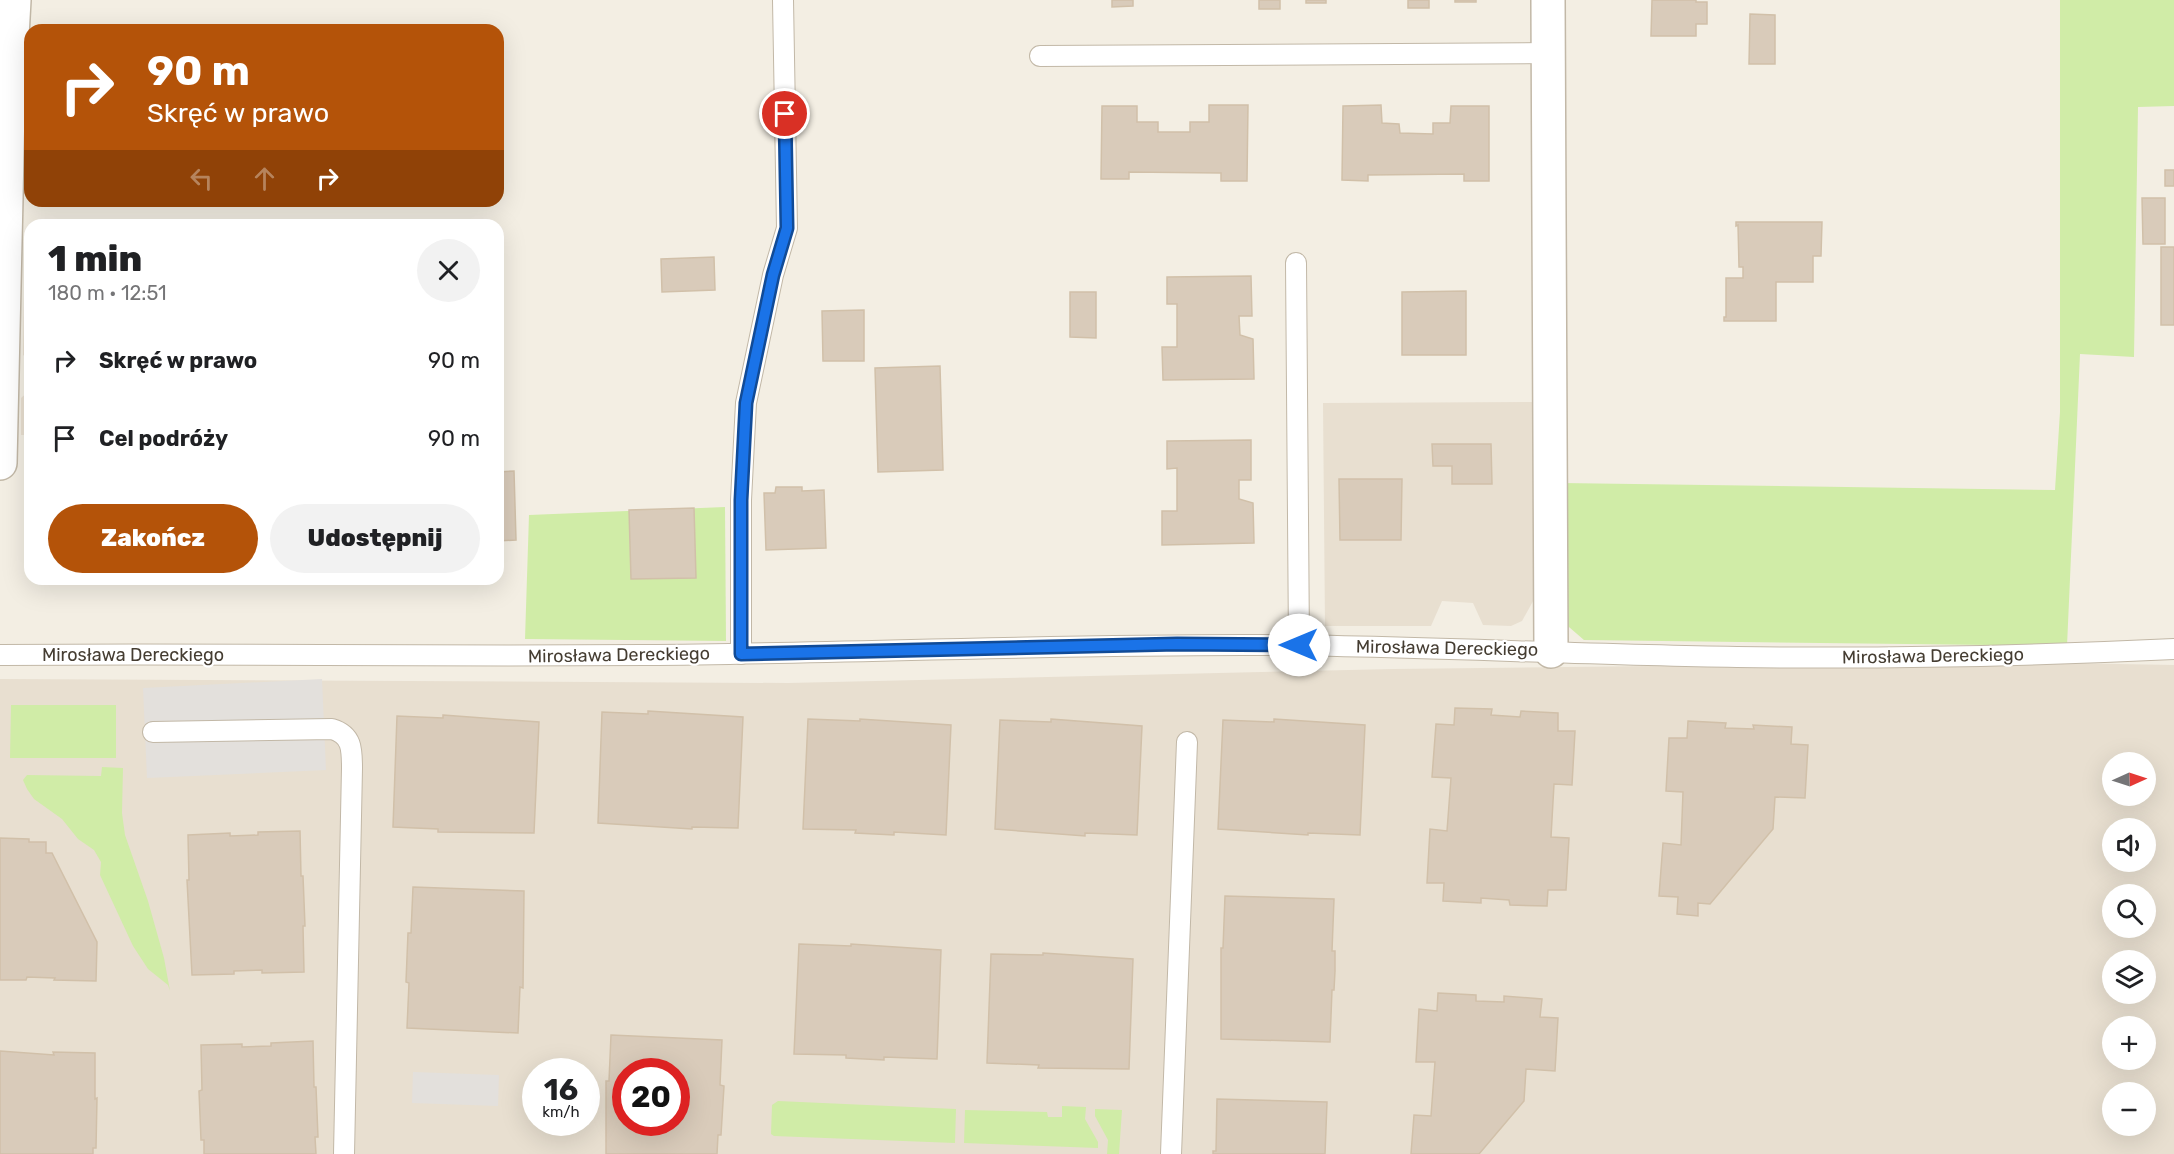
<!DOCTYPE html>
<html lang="pl">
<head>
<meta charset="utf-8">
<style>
  :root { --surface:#fff; --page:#f2f2f2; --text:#202124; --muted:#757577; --accent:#b45309 }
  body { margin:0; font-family:Rubik,sans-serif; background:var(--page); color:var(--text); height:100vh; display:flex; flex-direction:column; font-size:22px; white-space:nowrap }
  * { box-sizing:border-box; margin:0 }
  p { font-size:20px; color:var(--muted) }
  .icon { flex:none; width:33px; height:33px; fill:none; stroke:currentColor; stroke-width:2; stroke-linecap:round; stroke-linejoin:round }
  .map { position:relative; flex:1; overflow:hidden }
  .side { position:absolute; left:24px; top:219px; width:480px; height:366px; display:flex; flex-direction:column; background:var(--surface); border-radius:18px; box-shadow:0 6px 24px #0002 }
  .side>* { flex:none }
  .top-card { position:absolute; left:24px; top:24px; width:480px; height:183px; border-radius:18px; box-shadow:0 6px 24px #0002; background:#b45309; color:#fff; overflow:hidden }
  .needle { width:39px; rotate:87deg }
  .controls { position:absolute; left:2102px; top:752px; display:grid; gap:12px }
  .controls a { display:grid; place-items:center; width:54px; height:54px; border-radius:50%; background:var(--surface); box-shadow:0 6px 24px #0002; font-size:30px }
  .speed { position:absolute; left:522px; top:1058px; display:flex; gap:12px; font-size:30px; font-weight:700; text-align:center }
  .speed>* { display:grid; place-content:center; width:78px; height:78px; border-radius:50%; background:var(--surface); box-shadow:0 6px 24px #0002; line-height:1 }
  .speed small { font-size:15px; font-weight:400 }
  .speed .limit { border:9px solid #d22; background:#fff; color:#111 }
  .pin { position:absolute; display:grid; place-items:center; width:51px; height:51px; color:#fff; margin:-26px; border:3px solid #fff; border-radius:50%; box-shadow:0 2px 6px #0007 }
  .me { position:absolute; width:66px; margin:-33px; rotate:270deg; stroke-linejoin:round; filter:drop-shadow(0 0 4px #0008) }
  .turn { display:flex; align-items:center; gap:21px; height:126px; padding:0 24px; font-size:27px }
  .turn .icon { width:78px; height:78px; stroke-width:2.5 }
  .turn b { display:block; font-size:42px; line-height:51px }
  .lanes { display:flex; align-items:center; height:57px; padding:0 24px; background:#0003; justify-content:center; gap:30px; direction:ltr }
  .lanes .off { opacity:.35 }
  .round { display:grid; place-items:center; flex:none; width:63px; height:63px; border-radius:32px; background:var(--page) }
  .summary { display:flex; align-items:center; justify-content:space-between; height:102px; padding:0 24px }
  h1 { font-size:36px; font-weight:800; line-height:45px }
  .primary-button { display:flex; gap:12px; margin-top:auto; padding:12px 24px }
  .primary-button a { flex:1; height:69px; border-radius:36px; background:var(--accent); color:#fff; font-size:24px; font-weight:800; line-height:69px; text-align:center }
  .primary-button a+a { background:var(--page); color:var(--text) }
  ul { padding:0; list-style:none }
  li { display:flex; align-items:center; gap:18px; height:78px; padding:0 24px }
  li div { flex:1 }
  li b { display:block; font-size:22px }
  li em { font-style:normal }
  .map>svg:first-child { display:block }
  .residential { fill:#e8dfd0; fill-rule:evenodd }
  .green { fill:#d0eca7 }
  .parking { fill:#e3e0dc }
  .building { fill:#d9cbba; stroke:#d1c0a9; stroke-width:1.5; fill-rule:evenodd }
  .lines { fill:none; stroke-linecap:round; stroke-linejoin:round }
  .service-casing { stroke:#c2b8a7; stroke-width:22 }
  .minor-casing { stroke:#c2b8a7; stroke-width:36 }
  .service { stroke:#fff; stroke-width:20 }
  .minor { stroke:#fff; stroke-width:33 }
  .route-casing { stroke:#114b97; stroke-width:15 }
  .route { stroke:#1a73e8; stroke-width:10 }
  .labels { text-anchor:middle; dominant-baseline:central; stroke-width:4.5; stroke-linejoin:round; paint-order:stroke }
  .street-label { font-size:18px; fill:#453d32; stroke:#fff }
</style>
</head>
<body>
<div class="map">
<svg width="2174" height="1154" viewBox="0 0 2174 1154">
  <rect width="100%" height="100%" fill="#f3eee3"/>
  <!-- residential -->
  <g class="residential">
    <path d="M24,297h6v63l-7,-5z"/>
    <path d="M30,390v45h-9v-37z"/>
    <path d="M1540,402l-3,192 -15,27 -11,5 -28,-1 -10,-22 -31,-2 -11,25h-106l-2,-223z"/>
    <path d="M1999,662l175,3v489h-2174v-475l788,4 606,-14zM2112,762h33v33h-33zM2112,828h33v33h-33zM2112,894h33v33h-33zM2112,960h33v33h-33zM2112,1026h33v33h-33zM536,1071h50v51h-50zM626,1071h50v51h-50zM2112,1092h33v33h-33z"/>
  </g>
  <!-- green -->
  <g class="green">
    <path d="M2060,0h114v106l-36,1 -4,250 -54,-3 -13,292 -483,-6 -22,-19 -1,-138 494,7 5,-78z"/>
    <path d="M725,507l1,134 -201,-2 4,-124z"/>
    <path d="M11,705h105v53h-106z"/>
    <path d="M102,767l21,1 -1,45 3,22 23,66 16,57 6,33 -2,-6 -20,-16 -15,-23 -33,-71 1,-13 -7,-12 -16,-11 -16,-20 -28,-20 -7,-10 -4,-9 4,-5 74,1z"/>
    <path d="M778,1101l178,8 -1,34 -181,-7 -3,-2 1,-29z"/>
    <path d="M1062,1106l24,1 -1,12 13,23v6l-134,-5 1,-33 82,2 1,5h14z"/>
    <path d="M1095,1109l27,1 -3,44h-12l1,-14 -13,-24z"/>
  </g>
  <!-- parking -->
  <g class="parking">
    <path d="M322,679l4,91 -179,8 -4,-90z"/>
    <path d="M413,1072l86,3 -1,31 -86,-3z"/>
  </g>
  <!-- building -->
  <g class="building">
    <path d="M1112,0h21v6l-21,1z"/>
    <rect x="1259" y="0" width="21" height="9"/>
    <rect x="1306" y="0" width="20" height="3"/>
    <rect x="1408" y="0" width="21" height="8"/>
    <rect x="1455" y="0" width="21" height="2"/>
    <path d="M1652,0h44v2h11v22h-11v12h-45z"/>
    <path d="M1750,14l25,1v49h-26z"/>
    <path d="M1209,105h39l-1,76h-26v-8l-92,-1v7h-28l1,-73h35v16h21v10h32v-10h19z"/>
    <path d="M1381,105l1,18 17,1 1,9 33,1v-11h17l1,-17h38v75h-25v-7l-96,1v6l-26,-1 1,-74z"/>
    <rect x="2165" y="170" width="9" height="16"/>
    <path d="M2142,198h23v46h-22z"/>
    <path d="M1736,222h86l-1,34h-8v26h-37v39h-52v-4h2v-39h17v-11h-4l-1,-42 -2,1z"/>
    <rect x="2161" y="247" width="13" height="78"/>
    <path d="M714,257l1,33 -53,2 -1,-33z"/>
    <path d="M1251,276l1,40h-13l1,19 13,4 1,40 -91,1 -1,-33h15v-43h-10v-27z"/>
    <path d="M1466,291v64h-64v-63z"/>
    <path d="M1070,292h26v46l-26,-1z"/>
    <path d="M864,310v51h-41l-1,-50z"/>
    <path d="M940,366l3,104 -65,2 -3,-104z"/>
    <path d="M1251,440v40h-12v19l14,4 1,40 -92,2v-34h15v-43l-10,1v-28z"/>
    <path d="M1432,444h59l1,40h-40v-18h-19z"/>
    <path d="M514,471l2,69 -18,1v-69z"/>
    <path d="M1339,479h63l-1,61h-61z"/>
    <path d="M776,487h26v4l22,-1 2,58 -60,2 -2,-57h11z"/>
    <path d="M694,508l2,70 -65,1 -2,-69z"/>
    <path d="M1455,708l37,1 -1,6 29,2 1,-6 37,2v18h17l-3,54 -18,-1 -3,53 18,1 -3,52h-18l-1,16 -37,-1 -1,-5 -28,-2v5l-38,-2 1,-18h-17l3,-54 17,2 4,-53 -19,-1 4,-53 18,1z"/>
    <path d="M648,711l95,6 -5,111 -46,-1v2l-94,-6 4,-111 46,2z"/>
    <path d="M443,715l96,7 -5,111 -96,-1v-3l-45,-2 4,-111 46,2z"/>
    <path d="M808,719l52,2v-2l91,6 -5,110 -52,-3v3l-39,-2 1,-3 -53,-1z"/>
    <path d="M1051,719l91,7 -5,109 -52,-2v3l-90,-7 5,-109 51,2z"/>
    <path d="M1274,719l91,6 -5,110 -52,-2v2l-90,-6 5,-109 51,2z"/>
    <path d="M1688,721l38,2 -1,5 29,1 -1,-4 39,2 -1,17 17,1 -3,53 -30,-1 -2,32 -63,75 -12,-1v13l-21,-2 1,-17 -19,-1 4,-53 18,2 2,-53 -17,-1 3,-53h18z"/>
    <path d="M300,831l1,45h2l2,50h-2l1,46 -42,1v-3l-28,1v3l-42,1 -5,-95h2l-1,-45 42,-2v3l28,-1v-3z"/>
    <path d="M0,838l29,1v3h17v11h6l45,89 -1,39 -42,-1 1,-2 -28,-1 -1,3h-26z"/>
    <path d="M413,887l111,4 -1,97 -3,-1 -2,46 -111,-5 2,-45 -3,-1 2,-49h3z"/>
    <path d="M1225,896l109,3 -2,52h3v20l-1,19h-2l-2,52 -109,-3v-91h2z"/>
    <path d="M799,944l52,2v-2l90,6 -4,109 -53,-2v3l-38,-2v-3l-52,-1z"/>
    <path d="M1043,953l90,6 -4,110 -91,-1 1,-3 -52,-2 4,-109 52,1z"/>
    <path d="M1438,993l38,2v6l28,1v-6l38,3 -2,18 18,1 -3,53 -29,-2 -2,32 -45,53h-68l3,-39 17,1 4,-54h-19l3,-53 18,2z"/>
    <path d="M611,1035l111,5 -2,45 4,1 -3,49h-3l-1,19h-111v-73h3zM626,1071h50v51h-50z"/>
    <path d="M313,1041l1,46h2l2,50h-3l1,17h-112v-14h-3l-2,-49 3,-1 -1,-45 41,-1v3l29,-1v-3z"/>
    <path d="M0,1051l54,4 -1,-3 42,1v46l2,-1 -1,50h-3v6h-93z"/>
    <path d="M1217,1099l110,3 -2,52h-112v-3h3z"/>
  </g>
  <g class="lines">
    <!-- service casing -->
    <g class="service-casing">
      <g id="service">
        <path d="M1040,56l508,-3"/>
        <path d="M1296,263l3,382"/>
        <path d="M741,654v-154l5,-97 27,-128 14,-47 -4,-228"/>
        <path d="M0,655c215,-2 430,2 645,0 207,-2 415,-11 622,-10 157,1 313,10 470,12 146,2 291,-1 437,-8"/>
        <path d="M153,732l179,-3c20,6 20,20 20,39l-8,386"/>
        <path d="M1171,1154l16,-412"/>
      </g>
    </g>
    <!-- minor casing -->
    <g class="minor-casing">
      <g id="minor">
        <path d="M1548,0l3,651"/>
        <path d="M0,463l8,-354 6,-109"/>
      </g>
    </g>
    <!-- service -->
    <use href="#service" class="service"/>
    <!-- minor -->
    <use href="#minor" class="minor"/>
  </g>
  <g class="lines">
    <!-- route casing -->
    <g class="route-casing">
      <path id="route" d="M785,114l2,114 -14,47 -27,128 -5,97v154l436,-10 122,1"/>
    </g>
    <!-- route -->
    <use href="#route" class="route"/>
  </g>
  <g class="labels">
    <!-- street labels -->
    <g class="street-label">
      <text transform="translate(1447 648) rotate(1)">Mirosława Dereckiego</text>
      <text x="133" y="655">Mirosława Dereckiego</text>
      <text transform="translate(619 655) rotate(-1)">Mirosława Dereckiego</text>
      <text transform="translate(1933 656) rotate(-1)">Mirosława Dereckiego</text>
    </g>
  </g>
</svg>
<div class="controls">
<a><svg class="needle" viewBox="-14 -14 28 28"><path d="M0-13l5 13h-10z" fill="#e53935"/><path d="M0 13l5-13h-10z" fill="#757577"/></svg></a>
<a><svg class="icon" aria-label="sound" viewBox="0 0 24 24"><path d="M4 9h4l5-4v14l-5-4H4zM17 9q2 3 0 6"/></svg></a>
<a><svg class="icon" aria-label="search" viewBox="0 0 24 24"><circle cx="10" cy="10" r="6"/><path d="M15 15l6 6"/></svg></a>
<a><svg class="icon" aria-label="layers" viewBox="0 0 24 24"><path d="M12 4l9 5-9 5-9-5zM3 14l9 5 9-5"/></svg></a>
<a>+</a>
<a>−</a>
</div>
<div class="speed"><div>16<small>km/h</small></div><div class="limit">20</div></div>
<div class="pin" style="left:785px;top:114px;background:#d93025"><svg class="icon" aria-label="arrive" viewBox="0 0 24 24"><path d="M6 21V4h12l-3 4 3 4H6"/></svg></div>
<svg class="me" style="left:1299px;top:645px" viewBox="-20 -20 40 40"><circle r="19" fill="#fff"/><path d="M0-13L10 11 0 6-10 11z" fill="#1a73e8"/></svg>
<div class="top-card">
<div class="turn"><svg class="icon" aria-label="right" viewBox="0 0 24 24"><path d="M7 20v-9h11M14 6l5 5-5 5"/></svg><div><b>90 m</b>Skręć w prawo</div></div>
<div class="lanes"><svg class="icon off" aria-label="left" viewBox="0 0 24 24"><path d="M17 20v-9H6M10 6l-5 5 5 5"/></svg><svg class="icon off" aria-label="ahead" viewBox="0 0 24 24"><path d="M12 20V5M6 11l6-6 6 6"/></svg><svg class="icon" aria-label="right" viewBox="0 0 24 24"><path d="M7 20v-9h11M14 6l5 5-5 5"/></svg></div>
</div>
<section class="side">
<div class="summary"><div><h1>1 min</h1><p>180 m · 12:51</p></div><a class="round"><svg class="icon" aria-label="close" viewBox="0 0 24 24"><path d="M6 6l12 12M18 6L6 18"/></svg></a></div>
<ul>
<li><svg class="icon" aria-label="right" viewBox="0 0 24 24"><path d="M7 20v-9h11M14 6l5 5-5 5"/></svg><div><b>Skręć w prawo</b></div><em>90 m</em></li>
<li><svg class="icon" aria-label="arrive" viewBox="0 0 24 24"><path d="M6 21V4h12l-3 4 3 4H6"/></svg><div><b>Cel podróży</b></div><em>90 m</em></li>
</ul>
<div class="primary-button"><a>Zakończ</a><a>Udostępnij</a></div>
</section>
</div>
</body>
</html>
